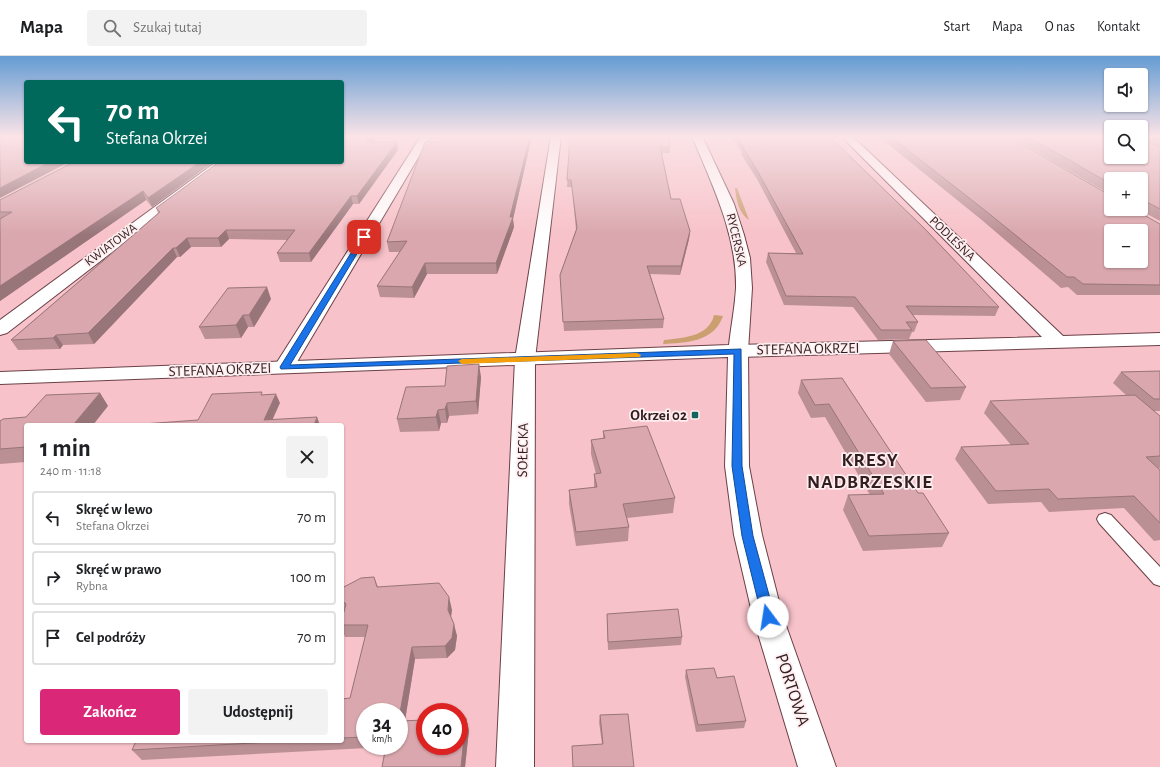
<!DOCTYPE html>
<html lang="pl">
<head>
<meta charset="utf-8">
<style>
  :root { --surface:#fff; --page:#f2f2f2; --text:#202124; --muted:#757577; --line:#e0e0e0; --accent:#db2777 }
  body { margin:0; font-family:"Alegreya Sans",sans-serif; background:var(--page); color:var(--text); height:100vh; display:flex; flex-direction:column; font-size:15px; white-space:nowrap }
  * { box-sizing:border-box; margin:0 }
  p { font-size:13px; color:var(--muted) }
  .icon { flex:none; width:22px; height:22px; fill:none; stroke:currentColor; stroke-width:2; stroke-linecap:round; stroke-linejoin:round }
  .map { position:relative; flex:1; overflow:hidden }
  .panel { position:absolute; left:24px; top:367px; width:320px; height:320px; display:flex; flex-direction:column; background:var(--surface); border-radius:4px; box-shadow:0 1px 3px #0004 }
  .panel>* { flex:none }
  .banner { position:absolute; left:24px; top:24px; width:320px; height:84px; border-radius:4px; box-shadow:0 1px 3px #0004; background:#00695c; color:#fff; overflow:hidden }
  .controls { position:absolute; left:1104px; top:12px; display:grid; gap:8px }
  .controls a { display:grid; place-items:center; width:44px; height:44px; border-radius:4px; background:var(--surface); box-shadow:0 1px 3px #0004; font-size:20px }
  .speed { position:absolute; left:356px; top:647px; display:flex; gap:8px; font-size:20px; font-weight:700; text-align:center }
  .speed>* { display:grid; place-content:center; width:52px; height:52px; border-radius:50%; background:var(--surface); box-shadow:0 1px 3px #0004; line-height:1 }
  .speed small { font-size:10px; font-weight:400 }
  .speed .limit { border:6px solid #d22; background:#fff; color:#111 }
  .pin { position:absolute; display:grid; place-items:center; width:34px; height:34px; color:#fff; margin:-17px; border-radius:8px; box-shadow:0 2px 6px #0006 }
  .me { position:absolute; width:44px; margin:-22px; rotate:346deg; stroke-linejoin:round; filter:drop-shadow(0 0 3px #0008) }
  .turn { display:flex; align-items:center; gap:14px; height:84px; padding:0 16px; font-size:18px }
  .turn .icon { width:52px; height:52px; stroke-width:2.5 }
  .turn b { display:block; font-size:28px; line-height:34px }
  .round { display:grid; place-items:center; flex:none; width:42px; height:42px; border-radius:4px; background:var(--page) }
  .headline { display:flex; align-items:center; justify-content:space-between; height:68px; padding:0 16px }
  h1 { font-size:24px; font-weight:700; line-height:30px }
  .primary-button { display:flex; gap:8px; margin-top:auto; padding:8px 16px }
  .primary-button a { flex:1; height:46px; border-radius:4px; background:var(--accent); color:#fff; font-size:16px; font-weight:700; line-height:46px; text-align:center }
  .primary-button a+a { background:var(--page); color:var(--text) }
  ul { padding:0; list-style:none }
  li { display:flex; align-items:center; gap:12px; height:54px; margin:0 8px 6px; padding:0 8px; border:2px solid var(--line); border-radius:4px }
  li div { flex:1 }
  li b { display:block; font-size:15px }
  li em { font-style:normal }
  header { display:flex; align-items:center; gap:24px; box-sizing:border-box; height:56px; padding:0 20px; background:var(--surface); border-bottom:1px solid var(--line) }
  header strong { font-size:19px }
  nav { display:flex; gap:22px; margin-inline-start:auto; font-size:14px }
  .search { width:280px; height:36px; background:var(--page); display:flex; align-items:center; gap:10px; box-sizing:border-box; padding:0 14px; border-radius:4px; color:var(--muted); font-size:15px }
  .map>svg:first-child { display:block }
  .green { fill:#caa071 }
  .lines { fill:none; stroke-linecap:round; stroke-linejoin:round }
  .service-casing { stroke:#6b4046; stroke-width:2 }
  .minor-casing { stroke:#6b4046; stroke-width:2 }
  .tertiary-casing { stroke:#6b4046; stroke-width:2 }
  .service { fill:#fff; fill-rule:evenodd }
  .minor { fill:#fff; fill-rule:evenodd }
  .tertiary { fill:#fff; fill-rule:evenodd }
  .wall { fill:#bb9095; fill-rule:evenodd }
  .shaded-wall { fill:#987579 }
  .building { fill:#d9a7ad; stroke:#987579; fill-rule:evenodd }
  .route { fill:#1a73e8; stroke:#114b97 }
  .slow { fill:#f59e0b }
  .poi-dot { fill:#14635f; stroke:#ffeef0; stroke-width:1.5 }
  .labels { text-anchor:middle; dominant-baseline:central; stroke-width:3.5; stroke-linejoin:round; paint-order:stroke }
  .far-street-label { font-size:13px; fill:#311e21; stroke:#ffeef0 }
  .street-label { font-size:15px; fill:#311e21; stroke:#ffeef0 }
  .poi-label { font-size:15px; font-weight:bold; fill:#311e21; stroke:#ffeef0; text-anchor:end }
  .near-street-label { font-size:18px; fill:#311e21; stroke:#ffeef0 }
  .district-label { font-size:19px; font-weight:bold; letter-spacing:1px; fill:#311e21; stroke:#ffeef0 }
</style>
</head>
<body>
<header>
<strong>Mapa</strong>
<div class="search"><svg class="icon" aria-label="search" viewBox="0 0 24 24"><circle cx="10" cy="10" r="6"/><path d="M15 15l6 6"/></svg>Szukaj tutaj</div>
<nav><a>Start</a><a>Mapa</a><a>O nas</a><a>Kontakt</a></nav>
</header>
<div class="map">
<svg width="1160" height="711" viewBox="0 0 1160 711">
  <rect width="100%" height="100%" fill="#f7c2c9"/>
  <!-- green -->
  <g class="green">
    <path d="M735,132h2l12,32c-10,-6 -13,-21 -14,-32z"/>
    <path d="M714,259l9,1c-9,26 -37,27 -60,28l1,-4c18,-2 45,-3 50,-25z"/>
  </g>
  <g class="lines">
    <!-- service casing -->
    <g class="service-casing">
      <path id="service" d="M1105,457l6,2 49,52v19l-6,-2 -55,-61 -2,-4 2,-4z"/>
    </g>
    <!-- minor casing -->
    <g class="minor-casing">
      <g id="minor">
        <path d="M421,80h10l-137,231 -3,4 -7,2 -7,-2 -3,-4z"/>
        <path d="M551,80h10l-26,223 -1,408h-38l19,-408z"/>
        <path d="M841,80h11l211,200 97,-3v12l-422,12 -7,-2 -3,-4 3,-4 7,-2 304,-8z"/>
        <path d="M216,106h13l-222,171 -7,2v-15z"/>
      </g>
    </g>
    <!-- tertiary casing -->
    <g class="tertiary-casing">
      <path id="tertiary" d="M692,80h10l32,68 10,31 6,23 2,30 -4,63 1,115 13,69 21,82 53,150h-38l-45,-150 -19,-82 -9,-69 3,-109 -728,27v-12l729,-27c2,-19 6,-38 7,-57 1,-54 -24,-103 -44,-152z"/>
    </g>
    <!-- service -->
    <use href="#service" class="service"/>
    <!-- minor -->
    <use href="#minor" class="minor"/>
    <!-- tertiary -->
    <use href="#tertiary" class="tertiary"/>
  </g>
  <!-- wall -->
  <g class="wall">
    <path d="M378,80l-5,6 25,8 -39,54h-6l-42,58h-31l-3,-9 11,-13 -59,-1 -8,8h-30l-11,10h-3l-83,87 -31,1 -3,4 -42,1 -7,-10 147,-127 -2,-5z"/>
    <path d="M443,80h89l-19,83 1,8 -17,47h-70l-13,24 -34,-1 -3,-11 23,-34h-11l-2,-10z"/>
    <path d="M570,80l100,11v6h-8l9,46 19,32 -1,8 -9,36 -30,-1 14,45 -1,9 -99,3 -4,-56 16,-45 -4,-43h-5z"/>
    <path d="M731,80h98l170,171 -4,9 -82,-1 5,7 -4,10h-2l-3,7 -31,1 -25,-33 -69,-2 -18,-43 2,-9h28l-39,-74 -16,-25 1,-2z"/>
    <path d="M878,80h130l102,60 50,28v71h-83l-9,-8 -7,1 -78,-67z"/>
    <path d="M1010,80h150v85l-22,-12h3v-30h-30v16z"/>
    <path d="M74,106h139l-61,45 -6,-7 -146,101v-101z"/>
    <path d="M271,243l-17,28h-6l-7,11 -36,1 -6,-12z"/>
    <path d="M893,285l73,46 -6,13 -34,2 -37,-48z"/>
    <path d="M1160,315v40h-6l6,5v52h-1l1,2v70l-6,1 -30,-33 -75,4 -8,-10 -53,2 -33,-45 6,-12 50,-2 -27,-32 6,-12 137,-5 -14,-13 8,-11z"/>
    <path d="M481,321l-3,37 -29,2 -2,7h-6l-2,8 -39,1 -3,-13 48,-33z"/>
    <path d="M842,322l76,115 31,40 -7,14 -79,4 -20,-41 5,-15h22l-45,-78 -14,1 -13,-25 3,-13z"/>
    <path d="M100,337l8,13 -82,19v37l-26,2v-43l26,-4z"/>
    <path d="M603,375l72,67 -2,15 -46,5 2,9 -1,14 -52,5 -7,-42v-14l25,-2v-14h2l-5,-20v-14l12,-1z"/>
    <path d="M374,521l4,10 74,23 -1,7 6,19 -2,14 -8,8 -32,1 -10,62 64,9 -4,37h-83l4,-20 -244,13 -10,-10 4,-9h206v-42l8,-1 15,-61h-20l-3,-8v-10l3,-10 -3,-3v-18zM365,656l34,34h-34z"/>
    <path d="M607,558l75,23 -1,8 -73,5 -1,-29z"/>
    <path d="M686,614l31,8 29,43 -2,7 -48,4 -11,-55z"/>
    <path d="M600,659l34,52 -32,-23 -3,-22z"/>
  </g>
  <!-- shaded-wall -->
  <g class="shaded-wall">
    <path d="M0,80h7l-7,3z"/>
    <path d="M371,80h7l-10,13 -2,-7z"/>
    <path d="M530,80h2l-19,83 1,8 -17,47 -1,-11z"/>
    <path d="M397,86l1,8 -39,54 -2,-8z"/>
    <path d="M50,106h19l-69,36v-10z"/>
    <path d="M200,106h13l-61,45 -4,-9z"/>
    <path d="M143,135l3,9 -146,101v-15z"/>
    <path d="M351,140l2,8 -42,58 -2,-9z"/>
    <path d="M226,174l3,9 -8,8 -3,-9z"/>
    <path d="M690,175l-1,8 -9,36 1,-9z"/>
    <path d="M187,182l4,9 -11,10 -4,-9z"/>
    <path d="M173,192l4,9 -83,87 -6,-11z"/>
    <path d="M425,207l2,11 -13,24 -2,-11z"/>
    <path d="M267,231l4,12 -17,28 -5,-12z"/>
    <path d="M243,259l5,12 -7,11 -5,-13z"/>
    <path d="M56,279l7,10 -3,4 -7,-11z"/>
    <path d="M479,308l2,13 -3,37 -2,-13z"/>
    <path d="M100,337l8,13 -15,19h-20z"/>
    <path d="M276,338l4,9 -10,22 -6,-5z"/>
    <path d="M447,347l2,13 -2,7 -2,-14z"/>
    <path d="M438,354l3,13 -2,8 -3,-14z"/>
    <path d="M317,361l3,8h-6z"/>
    <path d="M449,541l3,13 -2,12 -2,-12z"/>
    <path d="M454,568l3,12 -2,14 -8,8 -2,-12z"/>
    <path d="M412,591l3,12 -12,73 -4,-10v-4z"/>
    <path d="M466,662l3,12 -4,37h-4z"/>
  </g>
  <!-- building -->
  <g class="building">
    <path d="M10,80h16v26h24l-50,26v-48z"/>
    <path d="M342,80h29l-5,6h31l-40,54h-6l-42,57h-32l18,-23h-69l-8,8h-31l-11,10h-3l-85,85 -32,2 -3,3 -42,2 149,-128 -4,-4 63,-46h123z"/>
    <path d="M443,80h87l-20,81h3l-17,46h-71l-13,24 -35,-1 30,-45 -20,1 38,-100h15z"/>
    <path d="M570,80h98l2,11h-10l11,52h9l10,32 -9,35h-34l17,53 -101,3 -3,-47 17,-47 -6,-48h-4z"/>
    <path d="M736,80h93l96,93 74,78 -93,-1 12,16h-12l6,8h-31l-26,-33 -69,-1 -18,-43 35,1 -45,-82 -15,-25h1z"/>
    <path d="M890,80h118l103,60v13h22l27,15v61l-77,-1 -9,-7h-7l-80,-65zM1111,175h30v30h-30z"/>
    <path d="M1027,80h84v21h30v-21h19v3h-18l18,8v62l-19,-10v-20h-30v5z"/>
    <path d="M74,106h126l-52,36 -5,-7 -143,95v-67l12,-7h-12v-12z"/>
    <path d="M267,231l-18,28h-6l-7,10 -37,2 29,-39z"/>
    <path d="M926,284l40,47 -35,1 -38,-47z"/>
    <path d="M479,308l-3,37 -29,2 -2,6 -7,1 -2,7 -39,2 9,-32 39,-1 2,-20z"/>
    <path d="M1160,315v28h-6l-33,-27z"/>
    <path d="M842,322l76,115h5l26,40 -80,3 -21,-41 36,-1 -55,-90 -14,1 -14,-25z"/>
    <path d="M262,336l-1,3 15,-1 -12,26 53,-3 -3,8h-185l69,-5 14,-26z"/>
    <path d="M100,337l-27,32h-47v22l-26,2v-28l3,-2 23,-2 20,-22z"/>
    <path d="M1135,339l25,21v40l-14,1 14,13v53l-26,-27 -76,3 -9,-10 -53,2 -35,-44 68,-3 -39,-43z"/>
    <path d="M647,370l28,72 -52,6 6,23 -53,5 -7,-42 28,-3 -3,-13 7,-1 -10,-33 14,-2 -2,-7z"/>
    <path d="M374,521l3,10 62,-4 10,14 -1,13 6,14 -2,14 -7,8 -33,1 -13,71v-6h-34v25l-23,1v-39l8,-1 18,-73h-26v-6l4,-15 -4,-4v-12l19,-10z"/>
    <path d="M678,553l4,28 -74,5 -1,-28z"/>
    <path d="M714,612l3,10 17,-2 12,45 -48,4 -12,-55z"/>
    <path d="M628,658l6,53h-61l-1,-21 31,-2 -3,-29z"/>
    <path d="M466,662l-5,49h-79l4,-21h13v-25l26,-1v26h34v-27z"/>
    <path d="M136,685h151l-155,9z"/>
  </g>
  <!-- sky -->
  <linearGradient id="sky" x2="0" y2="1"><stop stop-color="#649cd3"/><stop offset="0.45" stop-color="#fbe4e7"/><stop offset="1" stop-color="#fbe4e7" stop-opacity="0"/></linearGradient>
  <rect width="1160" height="179" fill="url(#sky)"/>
  <!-- route -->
  <path class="route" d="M364,179l3,2 -77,128 451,-16 1,117 11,70 22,81 -2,4 -5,2 -4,-2 -2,-4 -20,-81 -10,-70 2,-112 -453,15 -1,-2 81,-130z"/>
  <!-- slow -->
  <path class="slow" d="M637,297l4,2 -1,2 -178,7 -4,-3 4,-2z"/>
  <!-- markers -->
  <rect class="poi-dot" x="691" y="355" width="8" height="8" rx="2"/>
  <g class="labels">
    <!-- far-street labels -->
    <g class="far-street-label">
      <text transform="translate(952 183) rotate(44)">PODLEŚNA</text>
      <text transform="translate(736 184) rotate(77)">RYCERSKA</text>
      <text transform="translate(111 189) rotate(-37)">KWIATOWA</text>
    </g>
    <!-- street labels -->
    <g class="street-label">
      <text transform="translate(808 293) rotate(-1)">STEFANA OKRZEI</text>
      <text transform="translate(220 314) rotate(-2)">STEFANA OKRZEI</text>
      <text transform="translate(523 394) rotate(-89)">SOŁECKA</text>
    </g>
    <!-- poi labels -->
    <g class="poi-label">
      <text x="687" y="359">Okrzei 02</text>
    </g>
    <!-- near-street labels -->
    <g class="near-street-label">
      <text transform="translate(792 634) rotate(72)">PORTOWA</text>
    </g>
    <!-- district labels -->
    <g class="district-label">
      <text x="870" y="404">KRESY<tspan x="870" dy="22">NADBRZESKIE</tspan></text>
    </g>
  </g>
</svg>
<div class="controls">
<a><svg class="icon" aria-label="sound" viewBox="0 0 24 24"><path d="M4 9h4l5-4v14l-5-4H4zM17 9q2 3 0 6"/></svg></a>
<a><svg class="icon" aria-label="search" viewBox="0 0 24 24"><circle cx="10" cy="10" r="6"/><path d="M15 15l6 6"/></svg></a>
<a>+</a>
<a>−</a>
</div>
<div class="speed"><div>34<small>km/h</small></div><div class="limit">40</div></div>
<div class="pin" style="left:364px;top:181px;background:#d93025"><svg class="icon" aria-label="arrive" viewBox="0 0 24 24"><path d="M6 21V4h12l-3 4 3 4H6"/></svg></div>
<svg class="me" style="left:768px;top:561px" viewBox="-20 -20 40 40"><circle r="19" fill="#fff"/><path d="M0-13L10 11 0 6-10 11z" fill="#1a73e8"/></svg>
<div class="banner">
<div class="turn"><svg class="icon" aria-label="left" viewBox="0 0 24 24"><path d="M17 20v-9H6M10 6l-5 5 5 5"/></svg><div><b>70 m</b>Stefana Okrzei</div></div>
</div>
<section class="panel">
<div class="headline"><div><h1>1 min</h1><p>240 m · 11:18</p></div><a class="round"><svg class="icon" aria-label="close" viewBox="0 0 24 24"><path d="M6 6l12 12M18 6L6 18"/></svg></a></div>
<ul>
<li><svg class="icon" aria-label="left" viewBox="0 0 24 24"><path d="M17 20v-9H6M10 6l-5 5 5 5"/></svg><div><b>Skręć w lewo</b><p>Stefana Okrzei</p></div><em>70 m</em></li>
<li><svg class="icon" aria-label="right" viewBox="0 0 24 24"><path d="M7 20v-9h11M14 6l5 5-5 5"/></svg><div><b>Skręć w prawo</b><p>Rybna</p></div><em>100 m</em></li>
<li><svg class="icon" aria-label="arrive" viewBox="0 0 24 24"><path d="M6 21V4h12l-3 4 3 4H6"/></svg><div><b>Cel podróży</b></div><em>70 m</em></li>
</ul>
<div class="primary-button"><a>Zakończ</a><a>Udostępnij</a></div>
</section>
</div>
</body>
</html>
